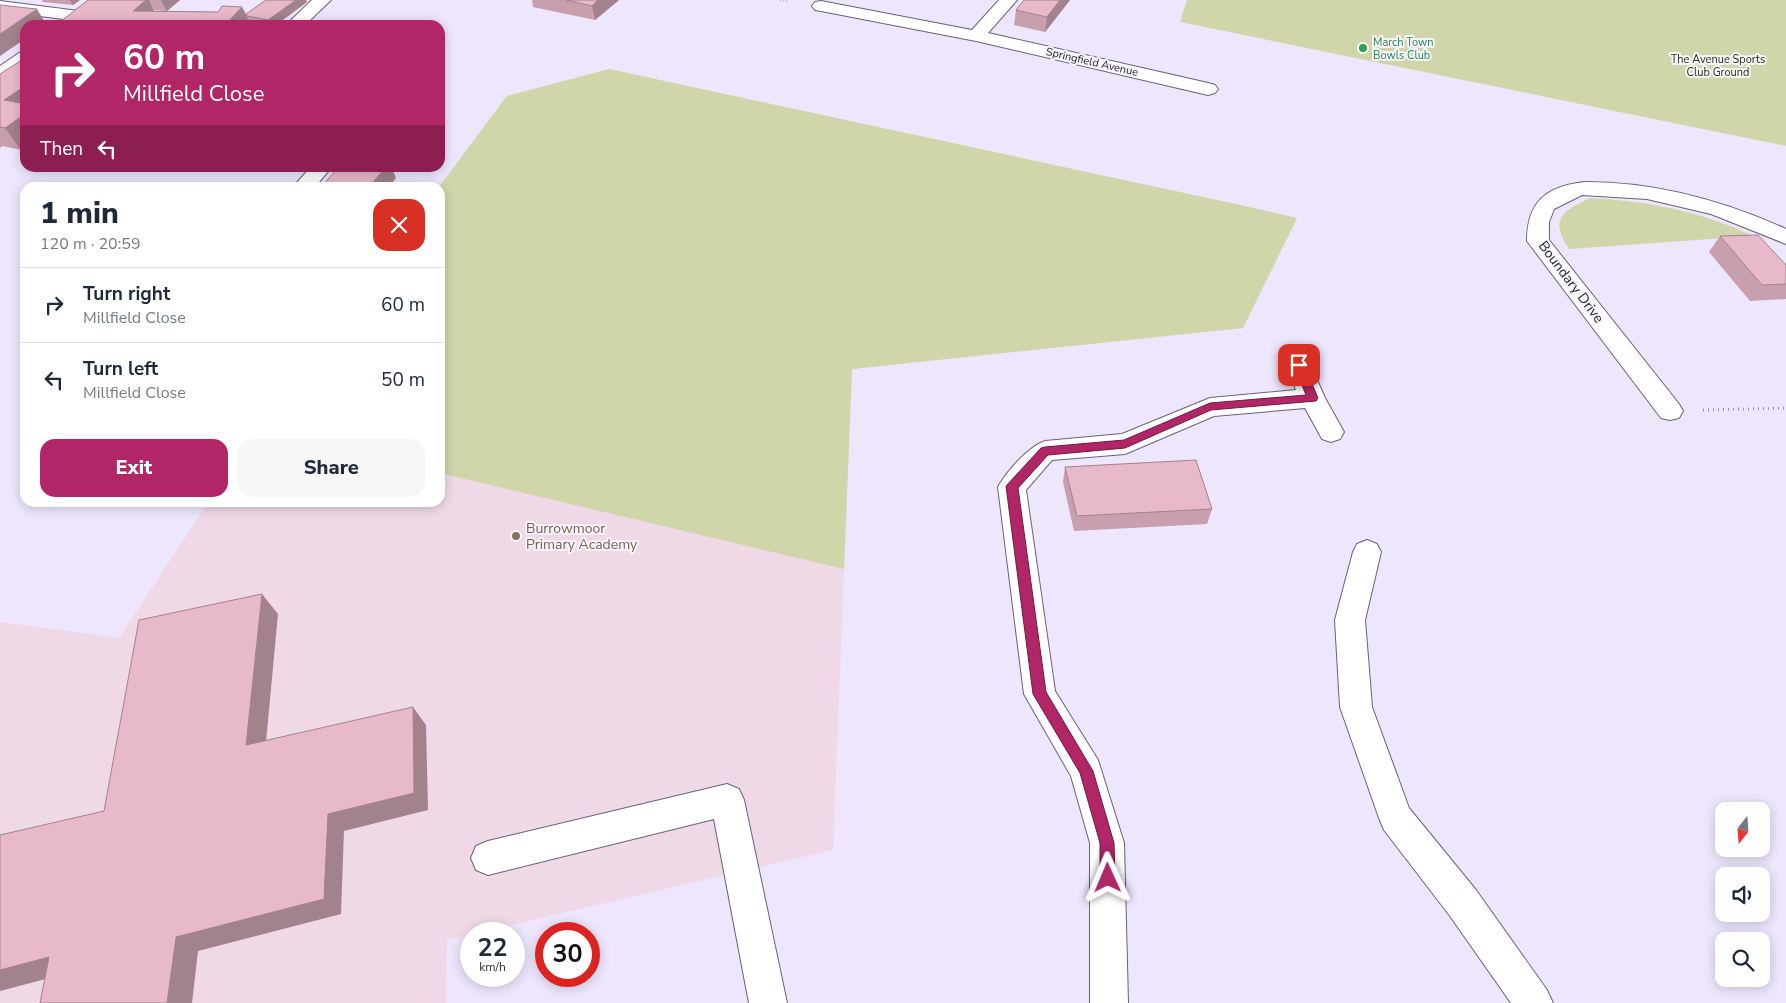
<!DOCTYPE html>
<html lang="en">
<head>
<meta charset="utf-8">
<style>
  :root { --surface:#fff; --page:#f6f6f7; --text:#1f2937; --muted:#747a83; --line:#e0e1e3; --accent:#b02666 }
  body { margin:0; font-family:"Nunito Sans",sans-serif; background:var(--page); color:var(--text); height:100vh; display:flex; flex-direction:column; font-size:19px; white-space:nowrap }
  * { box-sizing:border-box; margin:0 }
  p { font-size:16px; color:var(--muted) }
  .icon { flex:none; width:28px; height:28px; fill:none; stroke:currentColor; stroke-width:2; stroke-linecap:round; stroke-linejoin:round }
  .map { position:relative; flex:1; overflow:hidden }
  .sheet { position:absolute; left:20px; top:182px; width:425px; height:325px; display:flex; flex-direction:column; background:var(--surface); border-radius:15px; box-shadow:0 2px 12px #0003 }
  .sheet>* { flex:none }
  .banner { position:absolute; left:20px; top:20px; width:425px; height:152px; border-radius:15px; box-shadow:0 2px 12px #0003; background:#b02666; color:#fff; overflow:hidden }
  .needle { width:32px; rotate:197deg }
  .tools { position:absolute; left:1715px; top:802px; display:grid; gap:10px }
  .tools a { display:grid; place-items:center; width:55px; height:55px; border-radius:10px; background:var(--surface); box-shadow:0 2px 12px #0003; font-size:25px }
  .speed { position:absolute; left:460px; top:922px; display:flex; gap:10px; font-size:25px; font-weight:700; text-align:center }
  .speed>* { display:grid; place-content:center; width:65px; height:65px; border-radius:50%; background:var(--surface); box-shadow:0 2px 12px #0003; line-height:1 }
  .speed small { font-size:12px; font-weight:400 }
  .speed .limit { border:8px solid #d22; background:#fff; color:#111 }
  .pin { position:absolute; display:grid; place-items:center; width:42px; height:42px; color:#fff; margin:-21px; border-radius:10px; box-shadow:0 2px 8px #0006 }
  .me { position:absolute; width:55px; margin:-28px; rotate:359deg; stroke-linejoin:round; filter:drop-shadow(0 0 4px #0008) }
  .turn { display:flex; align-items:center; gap:18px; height:105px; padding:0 20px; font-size:22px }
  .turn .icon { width:65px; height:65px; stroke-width:2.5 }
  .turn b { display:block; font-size:35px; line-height:42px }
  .then { display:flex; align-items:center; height:48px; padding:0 20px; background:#0003; gap:10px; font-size:19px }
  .round { display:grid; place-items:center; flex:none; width:52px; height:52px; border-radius:15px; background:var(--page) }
  .headline { display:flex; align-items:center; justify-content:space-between; height:85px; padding:0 20px }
  h1 { font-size:30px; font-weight:800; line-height:38px }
  .action { display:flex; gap:10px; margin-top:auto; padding:10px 20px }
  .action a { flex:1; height:58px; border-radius:15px; background:var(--accent); color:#fff; font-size:20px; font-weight:800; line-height:58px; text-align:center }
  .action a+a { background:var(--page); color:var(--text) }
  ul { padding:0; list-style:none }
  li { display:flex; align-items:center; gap:15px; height:75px; padding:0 20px; border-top:1px solid var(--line) }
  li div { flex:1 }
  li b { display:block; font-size:19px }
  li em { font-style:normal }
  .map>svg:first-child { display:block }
  .education { fill:#efd9e7 }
  .green { fill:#d1d5aa }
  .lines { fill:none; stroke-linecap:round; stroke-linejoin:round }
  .minor-casing { stroke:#69617a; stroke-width:2 }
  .major-casing { stroke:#69617a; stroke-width:2 }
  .path-far1 { stroke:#9791a3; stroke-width:2.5; stroke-dasharray:0.5 2.5; stroke-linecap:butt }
  .path { stroke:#9791a3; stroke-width:3; stroke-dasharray:1 4; stroke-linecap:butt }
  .minor { fill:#fff; fill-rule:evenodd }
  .major { fill:#fff; fill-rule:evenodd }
  .wall { fill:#c89fae }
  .shaded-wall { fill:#a2828d }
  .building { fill:#e8b9ca; stroke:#a2828d }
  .route { fill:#b02666; stroke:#721942 }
  .leisure-dot { fill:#2e9e5b; stroke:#f8f6fc; stroke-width:2 }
  .education-dot { fill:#8d6e63; stroke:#f8f6fc; stroke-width:2 }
  .labels { text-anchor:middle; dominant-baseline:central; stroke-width:4; stroke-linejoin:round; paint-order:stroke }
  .far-leisure-label { font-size:11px; fill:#27864d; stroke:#f8f6fc; text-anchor:start }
  .far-park-label { font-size:11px; fill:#2b2d0a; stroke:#f8f6fc }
  .far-street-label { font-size:11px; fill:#292530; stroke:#f8f6fc }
  .street-label { font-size:14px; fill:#292530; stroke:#f8f6fc }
  .education-label { font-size:14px; fill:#785e54; stroke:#f8f6fc; text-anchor:start }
</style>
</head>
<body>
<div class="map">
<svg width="1786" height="1003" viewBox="0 0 1786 1003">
  <rect width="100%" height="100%" fill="#ede6fd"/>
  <!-- education -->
  <path class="education" d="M609,69l688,149 -54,110 -391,41 -19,481 -386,90 -1,63h-446v-381l119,16 89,-135 232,-1 -1,-315 68,-91z"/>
  <!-- green -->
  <g class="green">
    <path d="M1187,0h599v146l-606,-124z"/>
    <path d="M609,69l636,137 52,12 -54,110 -391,41 -8,200 -404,-96 -1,-286 68,-91z"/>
    <path d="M1590,198c57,3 111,13 163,38l-184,13c-20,-31 -7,-37 21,-51z"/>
  </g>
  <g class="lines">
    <!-- minor casing -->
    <g class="minor-casing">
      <g id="minor">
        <path d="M312,0h19l-26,25h-19z"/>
        <path d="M999,0h18l-29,33 220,50 7,2 3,4 -3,4 -7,2 -232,-54 -155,-30 -6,-1 -3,-4 3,-4 6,-1 151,29z"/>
        <path d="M0,1l79,10 6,1 3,4 -3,4 -6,1 -79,-10z"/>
        <path d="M310,168h21l-17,20h-22z"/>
        <path d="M1585,182c70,0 137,18 201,47v15l-75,-30 -64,-15 -65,-4 -28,14 -5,13v18l130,164 4,7 -4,7 -9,2 -9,-2 -134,-177c0,-39 19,-55 58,-59z"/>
        <path d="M1299,356l9,3 17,39 19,34 -4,7 -9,3 -9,-3 -17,-31 -91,8 -89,38 -73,6 -26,30 29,201 43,69 26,83 4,160h-38v-160l-19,-67 -47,-82 -26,-207c9,-16 30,-40 47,-46l77,-7 88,-36 86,-8 -9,-25 3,-6z"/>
        <path d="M1367,540l10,4 4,8 -16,68 7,87 37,101 67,82 71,100 6,13h-42l-61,-87 -66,-86 -5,-12 -39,-111 -5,-87 18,-68 4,-8z"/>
        <path d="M727,784l12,5 5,11 43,203h-38l-35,-184 -226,56 -12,-5 -5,-12 5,-12 12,-5z"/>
      </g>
    </g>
    <!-- major casing -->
    <g class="major-casing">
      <path id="major" d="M25,51v15l-18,13 -7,2v-15l19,-13z"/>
    </g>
    <!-- path-far1 -->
    <path class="path-far1" d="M780,0l8,1"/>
    <!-- path -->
    <path class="path" d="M1703,410l83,-2"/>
    <!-- minor -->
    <use href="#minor" class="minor"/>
    <!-- major -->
    <use href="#major" class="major"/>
  </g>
  <!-- wall -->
  <g class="wall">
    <path d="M42,0h38l-7,5 -30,-3z"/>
    <path d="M88,0h92l-13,11 -14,-1 1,1 64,1 24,-5 4,7 20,-14h40l1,2 -31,23h-20l-6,-1 -194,1z"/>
    <path d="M532,0h87l-24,20 -62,-13z"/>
    <path d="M1024,0h46l-25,32 -31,-7 2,-15z"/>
    <path d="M0,74l21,76 -19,-4 -2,2z"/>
    <path d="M1720,236l66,29v34l-36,2 -41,-49z"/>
    <path d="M1065,467l147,42 -5,15 -133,7 -11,-49z"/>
  </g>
  <!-- shaded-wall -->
  <g class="shaded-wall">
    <path d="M70,0h10l-7,5z"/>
    <path d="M131,0h18l9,20 -25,-9z"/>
    <path d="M161,0h19l-13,11z"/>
    <path d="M296,0h10l1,2 -31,23h-6l-2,-5z"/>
    <path d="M598,0h21l-24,20 -3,-14z"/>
    <path d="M1060,0h10l-25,32 2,-15z"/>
    <path d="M242,7l9,18h-26z"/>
    <path d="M37,9l9,15 -1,1h-20v14l-25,17v-22z"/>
    <path d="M25,86v61l-4,3 -16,-22 -1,-28z"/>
    <path d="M385,168h7l4,10 -8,10h-20z"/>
    <path d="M262,594l16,20 -14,149 -18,-18z"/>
    <path d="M413,707l13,18 2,85 -84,21 -3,83 -143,37 -6,52h-25l9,-66 152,-123z"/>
    <path d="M49,957l27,14 -76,20v-21z"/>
  </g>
  <!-- building -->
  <g class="building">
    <path d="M88,0h58l-13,11 85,1 4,-6 20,1 -17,18h-169z"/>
    <path d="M266,0h30l-28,20 -21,-4 -1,-2z"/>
    <path d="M566,0h32l-6,6z"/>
    <path d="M1024,0h36l-13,17 -31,-7z"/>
    <path d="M0,5l37,4 -37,25z"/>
    <path d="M25,58v28l-21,14 21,4v10l-20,14 -5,-1v-53z"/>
    <path d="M338,168h47l-17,20h-48z"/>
    <path d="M1758,235l28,30v19l-24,1 -42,-49z"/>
    <path d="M1196,460l16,49 -135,7 -12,-49z"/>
    <path d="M262,594l-16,151 167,-38 1,86 -86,21 -4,85 -148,38 -9,66h-127l9,-46 -49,13v-135l104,-24 35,-191z"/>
  </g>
  <!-- route -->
  <path class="route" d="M1299,362l5,3 14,33 -2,3 -105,9 -86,38 -77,7 -30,33 28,204 47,79 21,72 1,35 -2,6 -5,2 -6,-2 -2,-6v-35l-20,-70 -47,-79 -27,-208 35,-38 4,-1 79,-7 86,-37 96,-8 -12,-30z"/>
  <!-- markers -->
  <circle class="leisure-dot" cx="1363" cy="48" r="5"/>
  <circle class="education-dot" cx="516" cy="536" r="5"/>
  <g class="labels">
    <!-- far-leisure labels -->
    <g class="far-leisure-label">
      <text x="1373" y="42">March Town<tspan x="1373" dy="13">Bowls Club</tspan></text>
    </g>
    <!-- far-park labels -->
    <g class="far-park-label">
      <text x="1718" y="59">The Avenue Sports<tspan x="1718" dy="13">Club Ground</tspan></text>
    </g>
    <!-- far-street labels -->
    <g class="far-street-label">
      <text transform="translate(1092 62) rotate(13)">Springfield Avenue</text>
    </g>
    <!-- street labels -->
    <g class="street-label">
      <text transform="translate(1571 282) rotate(53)">Boundary Drive</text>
    </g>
    <!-- education labels -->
    <g class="education-label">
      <text x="526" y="528">Burrowmoor<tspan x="526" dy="16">Primary Academy</tspan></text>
    </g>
  </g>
</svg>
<div class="tools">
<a><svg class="needle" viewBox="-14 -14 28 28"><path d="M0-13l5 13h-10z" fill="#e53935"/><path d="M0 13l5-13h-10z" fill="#747a83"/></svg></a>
<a><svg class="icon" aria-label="sound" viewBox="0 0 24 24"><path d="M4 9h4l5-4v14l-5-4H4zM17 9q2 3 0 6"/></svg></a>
<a><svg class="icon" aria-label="search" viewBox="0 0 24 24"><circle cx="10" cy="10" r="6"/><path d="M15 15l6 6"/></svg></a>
</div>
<div class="speed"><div>22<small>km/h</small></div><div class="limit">30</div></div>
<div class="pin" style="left:1299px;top:365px;background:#d93025"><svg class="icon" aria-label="arrive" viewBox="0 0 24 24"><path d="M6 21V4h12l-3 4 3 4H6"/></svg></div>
<svg class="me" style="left:1108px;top:878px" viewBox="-20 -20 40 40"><path d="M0-17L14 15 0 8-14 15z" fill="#b02666" stroke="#fff" stroke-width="4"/></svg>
<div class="banner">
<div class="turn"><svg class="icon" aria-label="right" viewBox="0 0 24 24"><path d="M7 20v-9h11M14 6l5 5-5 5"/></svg><div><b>60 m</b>Millfield Close</div></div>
<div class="then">Then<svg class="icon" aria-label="left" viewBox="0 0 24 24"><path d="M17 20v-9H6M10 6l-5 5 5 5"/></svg></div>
</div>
<section class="sheet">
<div class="headline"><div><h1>1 min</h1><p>120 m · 20:59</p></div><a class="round" style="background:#d93025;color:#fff"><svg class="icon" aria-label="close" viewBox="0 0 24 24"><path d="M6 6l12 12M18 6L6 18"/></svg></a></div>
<ul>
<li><svg class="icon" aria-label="right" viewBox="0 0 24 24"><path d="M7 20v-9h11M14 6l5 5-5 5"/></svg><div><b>Turn right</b><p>Millfield Close</p></div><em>60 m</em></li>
<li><svg class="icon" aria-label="left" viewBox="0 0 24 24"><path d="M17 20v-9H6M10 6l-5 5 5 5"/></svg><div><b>Turn left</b><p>Millfield Close</p></div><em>50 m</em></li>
</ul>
<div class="action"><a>Exit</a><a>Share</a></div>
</section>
</div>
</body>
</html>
